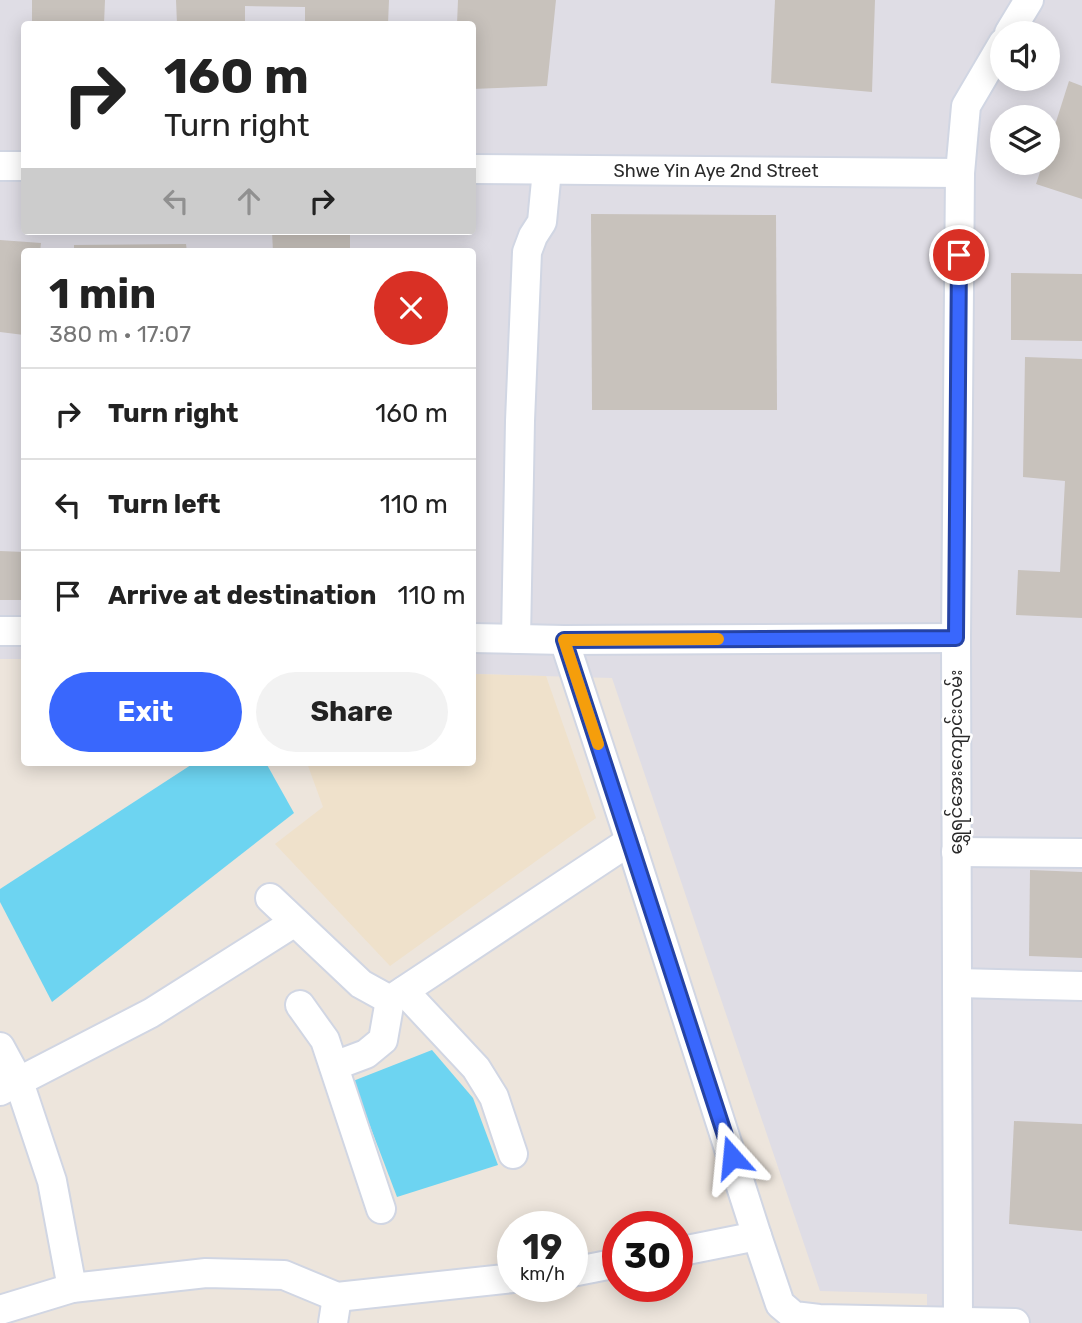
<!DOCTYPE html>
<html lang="en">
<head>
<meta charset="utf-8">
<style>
  :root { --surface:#fff; --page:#f2f2f2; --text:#222; --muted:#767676; --line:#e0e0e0; --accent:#3967fd }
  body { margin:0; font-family:Rubik,"Noto Sans Myanmar",sans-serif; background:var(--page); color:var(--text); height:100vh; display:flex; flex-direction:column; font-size:26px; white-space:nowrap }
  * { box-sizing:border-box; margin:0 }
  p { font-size:23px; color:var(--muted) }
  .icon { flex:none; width:38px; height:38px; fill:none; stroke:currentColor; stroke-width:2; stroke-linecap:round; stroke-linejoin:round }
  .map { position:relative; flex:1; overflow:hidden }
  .sheet { position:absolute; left:21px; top:248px; width:455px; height:518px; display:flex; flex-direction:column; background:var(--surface); border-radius:7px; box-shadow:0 4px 18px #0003 }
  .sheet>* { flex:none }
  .guide { position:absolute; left:21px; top:21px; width:455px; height:214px; border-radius:7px; box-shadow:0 4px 18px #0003; background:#fff; color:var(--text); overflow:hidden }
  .tools { position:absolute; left:990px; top:21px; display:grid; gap:14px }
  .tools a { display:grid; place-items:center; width:70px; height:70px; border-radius:50%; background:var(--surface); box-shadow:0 4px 18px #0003; font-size:35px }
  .speed { position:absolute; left:497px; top:1211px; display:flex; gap:14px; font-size:35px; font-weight:700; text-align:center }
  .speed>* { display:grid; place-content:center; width:91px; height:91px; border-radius:50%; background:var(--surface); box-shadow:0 4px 18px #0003; line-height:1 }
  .speed small { font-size:18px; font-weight:400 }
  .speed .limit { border:10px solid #d22; background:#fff; color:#111 }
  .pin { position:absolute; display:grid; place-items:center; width:60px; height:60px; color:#fff; margin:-30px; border:4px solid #fff; border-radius:50%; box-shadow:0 2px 7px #0007 }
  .me { position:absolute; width:77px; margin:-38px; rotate:342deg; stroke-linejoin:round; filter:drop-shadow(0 0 5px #0008) }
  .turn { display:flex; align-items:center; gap:24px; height:147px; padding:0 28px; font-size:32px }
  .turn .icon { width:91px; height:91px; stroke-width:2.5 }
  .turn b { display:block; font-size:49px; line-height:60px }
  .lanes { display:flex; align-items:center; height:66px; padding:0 28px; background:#0003; justify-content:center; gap:35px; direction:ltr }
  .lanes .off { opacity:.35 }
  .round { display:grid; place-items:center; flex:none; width:74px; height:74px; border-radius:37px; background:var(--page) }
  .overview { display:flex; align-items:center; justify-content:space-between; height:119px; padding:0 28px }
  h1 { font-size:42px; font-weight:700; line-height:52px }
  .primary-button { display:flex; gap:14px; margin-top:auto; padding:14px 28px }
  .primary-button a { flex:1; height:80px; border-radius:42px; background:var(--accent); color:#fff; font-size:28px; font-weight:700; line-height:80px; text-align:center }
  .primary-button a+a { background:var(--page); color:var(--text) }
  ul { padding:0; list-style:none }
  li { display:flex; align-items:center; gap:21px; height:91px; padding:0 28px; border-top:2px solid var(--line) }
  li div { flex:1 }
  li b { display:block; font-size:26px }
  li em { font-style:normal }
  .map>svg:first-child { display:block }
  .industrial { fill:#dfdde5; fill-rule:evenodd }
  .education { fill:#efe1cb }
  .water { fill:#6dd4f1 }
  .building { fill:#c8c2bc }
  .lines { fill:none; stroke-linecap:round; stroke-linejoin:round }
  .minor-casing { stroke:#d1d6e3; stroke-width:32 }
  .minor { stroke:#fff; stroke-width:28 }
  .route-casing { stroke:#2543a4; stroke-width:18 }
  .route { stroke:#3967fd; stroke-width:12 }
  .slow { stroke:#f59e0b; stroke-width:12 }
  .labels { text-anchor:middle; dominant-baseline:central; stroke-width:5; stroke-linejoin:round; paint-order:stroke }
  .street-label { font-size:18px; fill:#2a2a2a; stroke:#fff }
</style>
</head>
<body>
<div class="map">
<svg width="1082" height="1323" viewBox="0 0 1082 1323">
  <rect width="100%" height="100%" fill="#ede5dc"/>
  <!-- industrial -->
  <path class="industrial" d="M0,0h1082v1323h-155v-29l-107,-3 -208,-613 -139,-4 -1,-422h-448v407h-24zM24,24h448v207h-448zM1003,33h45v46h-45zM1003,117h45v46h-45z"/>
  <!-- education -->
  <path class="education" d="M473,674l73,2 50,142 -206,148 -115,-122 48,-37 -16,-44h165z"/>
  <!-- water -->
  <g class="water">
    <path d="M194,763h72l28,50 -242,189 -52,-100v-13z"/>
    <path d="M432,1050l41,48 25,67 -101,32 -44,-116z"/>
  </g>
  <!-- building -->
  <g class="building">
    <path d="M32,0h73l-1,24h-72z"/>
    <path d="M176,0h213l-1,24h-83v-17l-60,-1v18h-68z"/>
    <path d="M458,0h98l-9,86 -75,3v-65h-15z"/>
    <path d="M775,0h100l-3,92 -101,-9z"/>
    <path d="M1069,81l13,5v113l-46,-15 7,-21h5v-16z"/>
    <path d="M591,214l185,1 1,195h-185z"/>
    <path d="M272,231h78v21h-77z"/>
    <path d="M0,240l41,3 -1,9h-16v83l-24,-3z"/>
    <path d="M186,244l1,8h-113v-7z"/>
    <path d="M1011,273l71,1v67l-71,-1z"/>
    <path d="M1025,357l57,2v259l-66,-3 2,-45 42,2 5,-91 -42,-4z"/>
    <path d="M0,551l24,1v48h-24z"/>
    <path d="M1030,870l52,2v86l-53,-2z"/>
    <path d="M1014,1121l68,3v107l-73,-7z"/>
  </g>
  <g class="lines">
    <!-- minor casing -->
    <g class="minor-casing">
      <g id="minor">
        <path d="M1009,33l20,-33"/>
        <path d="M0,166h24"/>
        <path d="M472,169l488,4"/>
        <path d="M0,631h24"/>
        <path d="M472,638l92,2 392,-2"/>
        <path d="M516,639l4,-218 7,-169 6,-16 9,-14 5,-52"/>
        <path d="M564,640l66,201 127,395 23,68 14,12 25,3 196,4"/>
        <path d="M956,852l126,1"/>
        <path d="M270,898l91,86 29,16 240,-159"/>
        <path d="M957,983l125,3"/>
        <path d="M404,991l72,77 18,29 19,57"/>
        <path d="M300,1005l25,35 56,169"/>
        <path d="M0,1047l19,35 33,99 20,107"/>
        <path d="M334,1066l32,-12 17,-14 7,-40"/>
        <path d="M0,1091l151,-78 144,-91"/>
        <path d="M677,1252l80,-16"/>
        <path d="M572,1272l46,-9"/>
        <path d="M0,1310l72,-22 134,-15 78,2 53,22 176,-19"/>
        <path d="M333,1323l4,-26"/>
        <path d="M958,1323l-2,-685 4,-465 6,-67 37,-63"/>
      </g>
    </g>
    <!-- minor -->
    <use href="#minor" class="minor"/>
  </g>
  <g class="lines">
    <!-- route casing -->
    <g class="route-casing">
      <path id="route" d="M732,1157l-168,-517 392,-2 3,-383"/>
    </g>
    <!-- route -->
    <use href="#route" class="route"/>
    <!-- slow -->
    <path class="slow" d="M598,744l-34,-104 154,-1"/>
  </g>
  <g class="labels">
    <!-- street labels -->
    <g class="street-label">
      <text x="716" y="171">Shwe Yin Aye 2nd Street</text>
      <text transform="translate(956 762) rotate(-90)">ရွှေရင်အေးကျောင်းလမ်း</text>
    </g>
  </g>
</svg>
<div class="tools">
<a><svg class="icon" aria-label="sound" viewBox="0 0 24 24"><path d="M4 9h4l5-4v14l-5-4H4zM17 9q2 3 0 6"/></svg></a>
<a><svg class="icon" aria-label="layers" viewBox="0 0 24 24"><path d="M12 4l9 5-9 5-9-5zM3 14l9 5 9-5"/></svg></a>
</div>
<div class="speed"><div>19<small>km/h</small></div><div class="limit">30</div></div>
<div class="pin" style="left:959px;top:255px;background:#d93025"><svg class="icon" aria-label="arrive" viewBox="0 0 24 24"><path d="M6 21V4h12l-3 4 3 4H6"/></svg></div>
<svg class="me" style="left:732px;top:1157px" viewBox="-20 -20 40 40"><path d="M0-17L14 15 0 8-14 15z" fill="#3967fd" stroke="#fff" stroke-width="4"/></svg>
<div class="guide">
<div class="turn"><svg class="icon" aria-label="right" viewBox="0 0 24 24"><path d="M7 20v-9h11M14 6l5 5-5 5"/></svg><div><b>160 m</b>Turn right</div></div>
<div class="lanes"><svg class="icon off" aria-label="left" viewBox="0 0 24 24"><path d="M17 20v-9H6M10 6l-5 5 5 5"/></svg><svg class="icon off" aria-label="ahead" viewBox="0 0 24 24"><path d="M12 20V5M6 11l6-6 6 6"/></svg><svg class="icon" aria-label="right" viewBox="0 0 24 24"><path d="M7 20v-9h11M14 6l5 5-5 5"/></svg></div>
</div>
<section class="sheet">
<div class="overview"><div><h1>1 min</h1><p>380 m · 17:07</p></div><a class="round" style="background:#d93025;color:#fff"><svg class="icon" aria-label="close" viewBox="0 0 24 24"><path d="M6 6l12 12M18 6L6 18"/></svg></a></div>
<ul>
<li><svg class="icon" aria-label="right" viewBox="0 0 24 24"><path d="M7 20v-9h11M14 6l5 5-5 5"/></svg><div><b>Turn right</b></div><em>160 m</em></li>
<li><svg class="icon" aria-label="left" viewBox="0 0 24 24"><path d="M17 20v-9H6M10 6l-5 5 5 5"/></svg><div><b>Turn left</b></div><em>110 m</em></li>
<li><svg class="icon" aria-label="arrive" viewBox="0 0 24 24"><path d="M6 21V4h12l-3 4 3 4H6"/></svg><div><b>Arrive at destination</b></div><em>110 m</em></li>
</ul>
<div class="primary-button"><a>Exit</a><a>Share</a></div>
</section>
</div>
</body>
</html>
